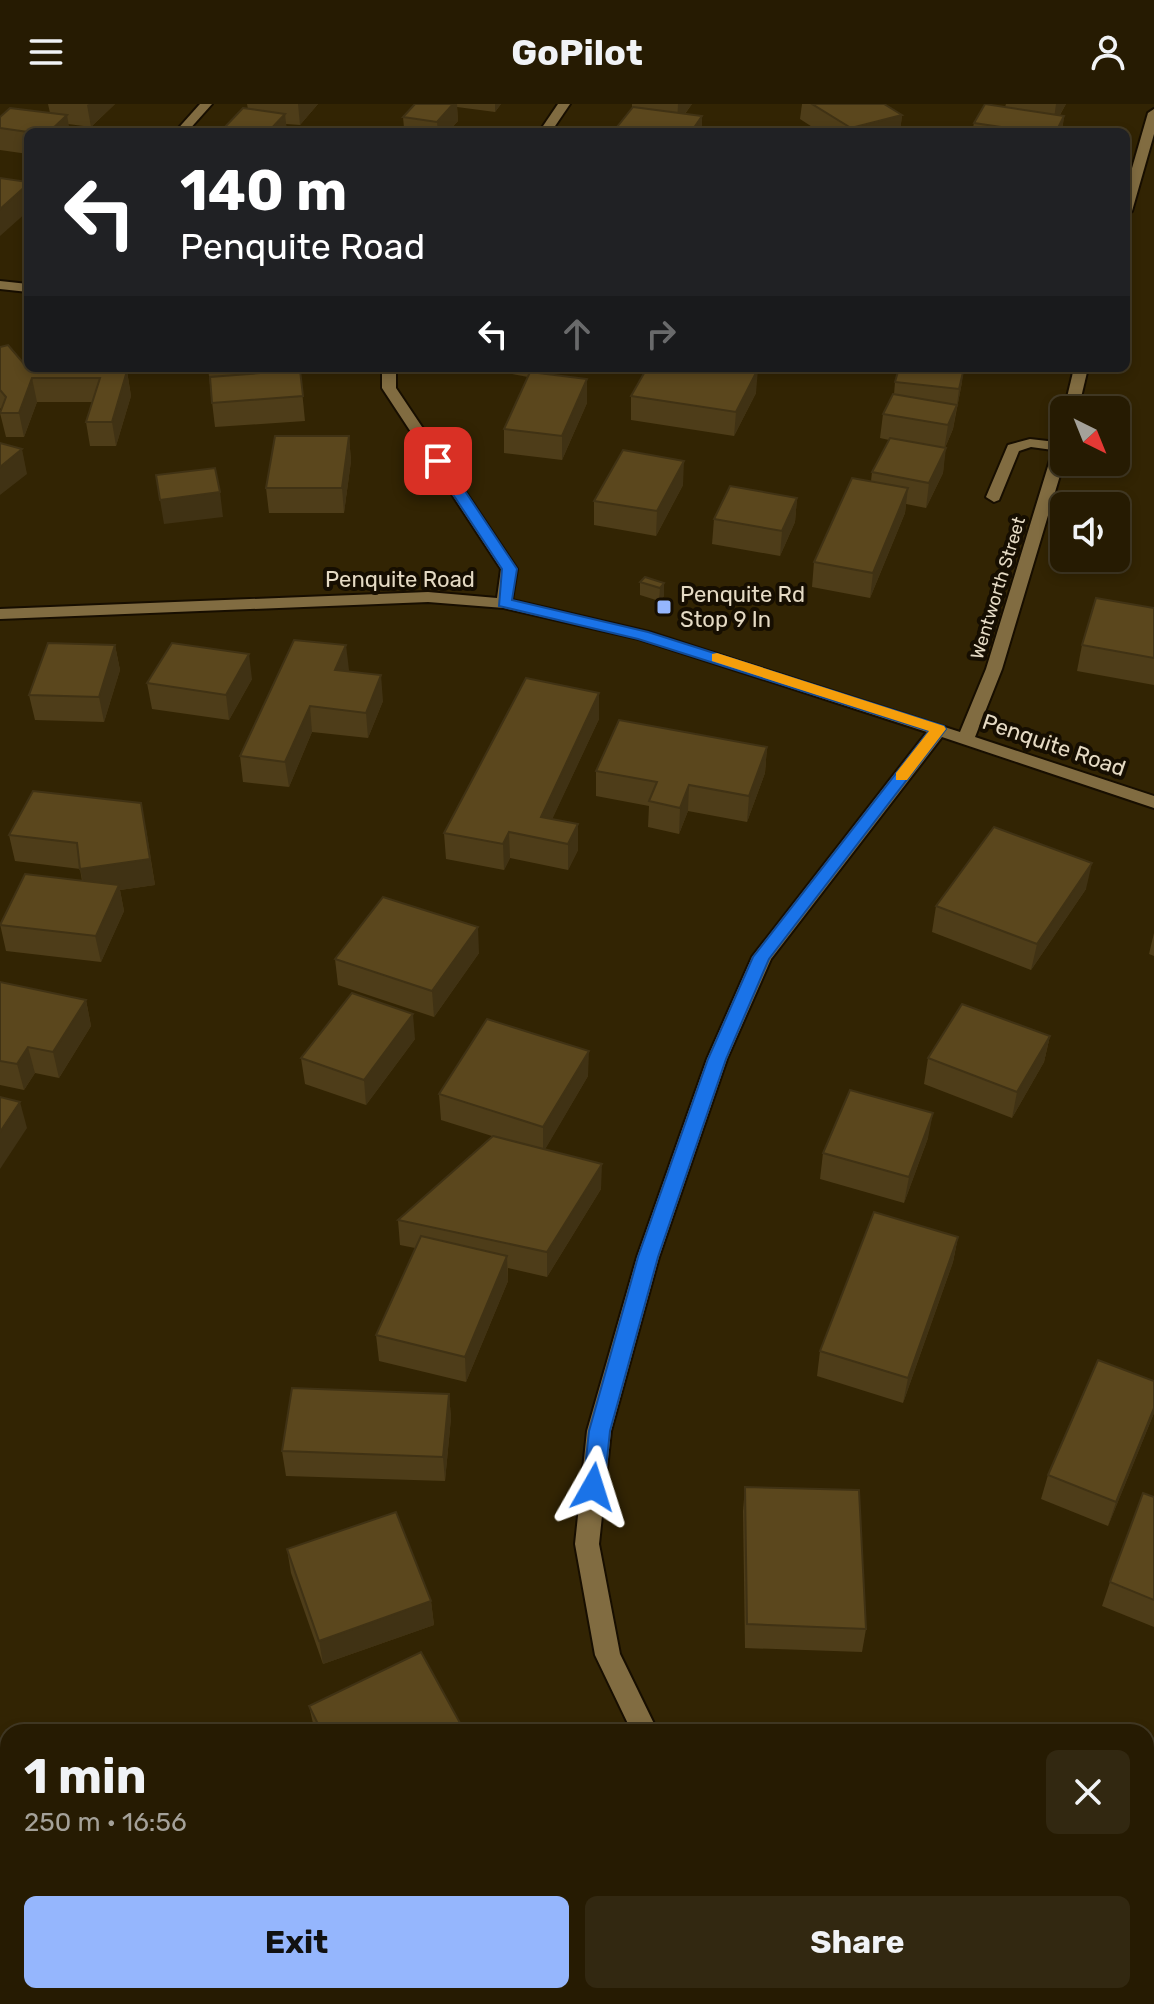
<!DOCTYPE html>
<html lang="en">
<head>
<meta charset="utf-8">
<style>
  :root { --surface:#261b02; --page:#322811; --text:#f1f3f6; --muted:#a4a199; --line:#423924; --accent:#95b6fd }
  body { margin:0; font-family:Rubik,sans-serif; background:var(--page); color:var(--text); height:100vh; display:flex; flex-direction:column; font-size:30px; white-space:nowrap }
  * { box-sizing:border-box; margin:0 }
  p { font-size:26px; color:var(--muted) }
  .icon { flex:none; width:44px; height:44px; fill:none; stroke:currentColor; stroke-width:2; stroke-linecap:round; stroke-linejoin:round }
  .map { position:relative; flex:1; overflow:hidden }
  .details { position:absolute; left:0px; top:1620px; width:1154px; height:280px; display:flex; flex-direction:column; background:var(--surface); border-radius:24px 24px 0 0; box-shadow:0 4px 12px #0003,0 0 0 2px var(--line) }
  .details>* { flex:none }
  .banner { position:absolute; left:24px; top:24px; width:1106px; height:244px; border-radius:12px; box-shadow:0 4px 12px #0003,0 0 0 2px var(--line); background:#202124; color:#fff; overflow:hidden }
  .needle { width:52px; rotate:137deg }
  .tools { position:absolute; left:1050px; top:292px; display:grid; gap:16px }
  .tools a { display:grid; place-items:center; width:80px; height:80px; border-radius:12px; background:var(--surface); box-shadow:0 4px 12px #0003,0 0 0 2px var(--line); font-size:40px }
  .pin { position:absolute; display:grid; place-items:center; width:68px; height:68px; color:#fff; margin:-34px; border-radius:16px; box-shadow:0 4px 12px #0006 }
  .me { position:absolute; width:88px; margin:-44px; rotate:6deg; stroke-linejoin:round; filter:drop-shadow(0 0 6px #0008) }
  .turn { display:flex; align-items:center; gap:28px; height:168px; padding:0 24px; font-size:36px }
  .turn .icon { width:104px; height:104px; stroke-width:2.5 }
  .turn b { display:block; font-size:56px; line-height:68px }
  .lanes { display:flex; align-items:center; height:76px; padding:0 24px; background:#0003; justify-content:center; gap:40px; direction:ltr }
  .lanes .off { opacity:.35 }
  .round { display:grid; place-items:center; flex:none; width:84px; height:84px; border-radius:12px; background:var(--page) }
  .summary { display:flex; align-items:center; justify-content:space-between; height:136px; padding:0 24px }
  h1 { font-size:48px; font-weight:700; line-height:60px }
  .action { display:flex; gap:16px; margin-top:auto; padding:16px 24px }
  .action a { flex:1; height:92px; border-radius:12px; background:var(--accent); color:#111; font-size:32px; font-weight:700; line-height:92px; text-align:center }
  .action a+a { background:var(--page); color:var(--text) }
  header { display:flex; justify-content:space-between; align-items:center; height:104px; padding:0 24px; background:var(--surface); font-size:36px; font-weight:700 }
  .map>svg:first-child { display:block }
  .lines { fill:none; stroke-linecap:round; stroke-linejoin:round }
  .minor-casing { stroke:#170e00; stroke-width:4 }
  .minor { fill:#816c41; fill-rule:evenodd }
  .wall { fill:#4e3d19 }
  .shaded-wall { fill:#403214 }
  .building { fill:#5b471d; stroke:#403214; stroke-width:2 }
  .route { fill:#1a73e8; stroke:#114b97; stroke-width:2 }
  .slow { fill:#f59e0b }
  .poi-dot { fill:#95b6fd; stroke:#160e01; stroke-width:3 }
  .labels { text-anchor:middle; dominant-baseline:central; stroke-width:8; stroke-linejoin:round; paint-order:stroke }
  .far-street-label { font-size:18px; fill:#e5dac4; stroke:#160e01 }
  .street-label { font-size:22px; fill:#e5dac4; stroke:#160e01 }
  .poi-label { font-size:22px; fill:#e5dac4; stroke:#160e01; text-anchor:start }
</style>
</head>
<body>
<header><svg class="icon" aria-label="menu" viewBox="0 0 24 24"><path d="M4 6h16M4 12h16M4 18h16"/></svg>GoPilot<svg class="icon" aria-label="person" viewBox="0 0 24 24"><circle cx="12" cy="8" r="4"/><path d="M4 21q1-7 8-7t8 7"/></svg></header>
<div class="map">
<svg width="1154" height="1900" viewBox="0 0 1154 1900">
  <rect width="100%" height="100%" fill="#322403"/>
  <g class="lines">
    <!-- minor casing -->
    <g class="minor-casing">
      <g id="minor">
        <path d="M200,0h12l-25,28h-12z"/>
        <path d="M558,0h12l-19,28h-12z"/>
        <path d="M1154,5v25l-22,77 -6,4v-26l22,-76z"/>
        <path d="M0,177l28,3v8l-28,-3z"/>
        <path d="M382,264h14v20l121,181 -5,31 137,32 311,100 26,-63 67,-219 -22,-3 -12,4 -20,49 -5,2 -8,-5 22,-52 22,-6 26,3 3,-7 5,-1v28l-62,207 -27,68 179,59v12l-212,-71 -171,222 -44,100 -68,198 -48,174 -12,113 21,110 38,78h-26l-37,-77 -20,-111 12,-113 50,-174 70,-198 45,-102 175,-225 -288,-93 -135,-31 -76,-6 -428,17v-10l428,-17 69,6 4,-29 -119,-181z"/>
        <path d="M1074,264h14l-10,42h-14z"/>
        <path d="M806,1892h32l3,8h-32z"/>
      </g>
    </g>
    <!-- minor -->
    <use href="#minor" class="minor"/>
  </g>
  <!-- wall -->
  <g class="wall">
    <path d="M48,0h67l-24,23 -23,-3 2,8h-42v22l-28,-4v-33l50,-4z"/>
    <path d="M247,0h71l-18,21 -14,-1 1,8h-65v-2l26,-21z"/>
    <path d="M415,0h86l-6,8 -38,-5 1,14 -10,11h-48l4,-4 -1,-11z"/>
    <path d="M632,0h60l-7,10 17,2v16h-89l19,-24z"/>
    <path d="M802,0h82l18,11 -2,17h-80l-20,-13z"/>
    <path d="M1006,0h60l-6,11 4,1 -2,16h-90l2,-9 31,-16z"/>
    <path d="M0,243l30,24h97l4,25 -15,50h-26l-4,-24 6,-20h-55l-13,35h-18l-6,-24 2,-3 -2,-2z"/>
    <path d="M208,264h68v4l24,-2 5,51 -90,6z"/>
    <path d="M480,264h69l-4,6 42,29 -25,57 -58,-7v-24l24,-52z"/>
    <path d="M895,278h67l-9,47 -8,19 -2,25 -17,35 -20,-4 -1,9 -35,85 -58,-11 2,-25 57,-81 1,-9 17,-32 -9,-2 3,-24 11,-20z"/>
    <path d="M756,289l-22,43 -103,-16v-24z"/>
    <path d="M349,332l2,25 -7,52h-75l-3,-25z"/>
    <path d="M683,381l-27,51 -62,-11v-24z"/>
    <path d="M797,394l-2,24 -15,34 -68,-12 2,-25z"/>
    <path d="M640,478l24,1v13l-5,5 -19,-6z"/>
    <path d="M1154,504v77l-77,-14 5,-26z"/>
    <path d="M115,541l5,25 -16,52 -69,-2 -6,-25z"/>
    <path d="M349,566l-1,2 35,29 -15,37 -56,-6 -23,55 -46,-5 -3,-26z"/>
    <path d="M252,575l-23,41 -77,-11 -5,-26z"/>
    <path d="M599,589v26l-47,100 26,31 -10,20 -58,-12 -6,12 -58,-11 -2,-26z"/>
    <path d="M767,643l-2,26 -18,49 -59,-11 -9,23 -31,-7 1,-21 -53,-10v-25z"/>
    <path d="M146,725l9,56 -35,5 4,21 -23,51 -95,-11 -6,-27 82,-43 -2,-12 -65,-8 -6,-26z"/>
    <path d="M1086,785l-55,81 -99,-38 4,-26z"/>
    <path d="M1154,829v23l-5,-2z"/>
    <path d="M479,849l-45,64 -96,-32 -3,-26z"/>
    <path d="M0,878l86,18 5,26 -32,52 -24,-5 -11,17 -24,-5z"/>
    <path d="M1050,932l-6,26 -32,56 -88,-34 4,-26z"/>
    <path d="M415,935l-49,66 -61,-21 -4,-26z"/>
    <path d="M588,972l-43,73 56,40 -54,88 -39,-9v13l-42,101 -87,-21 -3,-26 39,-87 -15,-3 -2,-25 94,-84 -51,-16 -2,-26z"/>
    <path d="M928,1034l-24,65 -84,-24 3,-26z"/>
    <path d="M958,1133l-5,25 -50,141 -86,-27 3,-25z"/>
    <path d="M1154,1277v32l-46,113 -67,-27 7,-24z"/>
    <path d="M449,1290l2,24 -6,63 -159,-5 -4,-25z"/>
    <path d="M745,1383l121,142 -4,23 -117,-4 -2,-137z"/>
    <path d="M1154,1393v130l-52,-21 8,-24z"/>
    <path d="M287,1445l144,52 3,24 -111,39 -32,-91z"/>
    <path d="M309,1602l156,26h-150z"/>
  </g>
  <!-- shaded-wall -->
  <g class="shaded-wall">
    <path d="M89,0h26l-24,23 -4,-22z"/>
    <path d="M298,0h20l-18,21z"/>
    <path d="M453,0h4l1,17 -10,11h-10l-1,-10z"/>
    <path d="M495,0h6l-6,8z"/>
    <path d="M678,0h14l-15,20z"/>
    <path d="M1056,0h10l-13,22z"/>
    <path d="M285,10l2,18h-19z"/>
    <path d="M67,11l3,17h-21z"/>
    <path d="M902,11l-2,17h-50l1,-4z"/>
    <path d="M702,12v16h-11z"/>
    <path d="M1064,12l-2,16h-6z"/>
    <path d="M28,80v27l-28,25v-27z"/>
    <path d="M541,264h8l-8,11z"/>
    <path d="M964,264l-2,14 -6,31 3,-24z"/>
    <path d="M758,265l-2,24 -22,43 2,-24z"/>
    <path d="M127,267l4,25 -15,50 -4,-24z"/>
    <path d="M32,274l5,24 -13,35 -5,-24z"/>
    <path d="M587,275v24l-25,57v-24z"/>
    <path d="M957,301l-4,24 -9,21 4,-25z"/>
    <path d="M349,332l2,25 -7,52 -2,-25z"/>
    <path d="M946,344l-3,25 -17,35 3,-25z"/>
    <path d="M22,345l5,25 -27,21v-28z"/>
    <path d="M684,357l-1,24 -27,51 1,-25z"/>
    <path d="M908,384l-3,25 -35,85 3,-25z"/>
    <path d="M220,388l3,25 -59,7 -4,-24z"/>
    <path d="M797,394l-2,24 -15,34 2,-25z"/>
    <path d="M664,479v13l-5,5 1,-13z"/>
    <path d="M115,541l5,25 -16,52 -5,-25z"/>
    <path d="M346,541l3,25 -11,26 -3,-26z"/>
    <path d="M249,550l3,25 -23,41 -3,-25z"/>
    <path d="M381,571l2,26 -15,37 -2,-25z"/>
    <path d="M599,589v26l-56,120 -2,-22z"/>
    <path d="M310,602l2,26 -23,55 -4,-25z"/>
    <path d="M767,643l-2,26 -18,49 2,-26z"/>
    <path d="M689,681l-1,26 -9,23 1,-26z"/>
    <path d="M141,699l14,82 -35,5 4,21 -23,51 -21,-93z"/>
    <path d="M578,720v26l-10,20v-26z"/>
    <path d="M509,728l1,26 -6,12 -1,-26z"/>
    <path d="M1092,759l-6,26 -55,81 6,-26z"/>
    <path d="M478,823l1,26 -45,64 -2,-26z"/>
    <path d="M86,896l5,26 -32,52 -6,-26z"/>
    <path d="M413,910l2,25 -49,66 -2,-25z"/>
    <path d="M1050,932l-6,26 -32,56 5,-26z"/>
    <path d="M28,943l7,26 -11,17 -7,-26z"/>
    <path d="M589,947l-1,25 -45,77v-26z"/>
    <path d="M20,998l7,26 -27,41v-37z"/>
    <path d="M933,1009l-5,25 -24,65 5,-26z"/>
    <path d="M602,1060l-1,25 -54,88v-25z"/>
    <path d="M958,1133l-5,25 -50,141 5,-25z"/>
    <path d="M507,1152l1,25 -42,101 -1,-25z"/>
    <path d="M449,1290l2,24 -6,63 -2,-24z"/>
    <path d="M1154,1304v5l-46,113 8,-24z"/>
    <path d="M431,1497l3,24 -111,39 -4,-23z"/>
  </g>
  <!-- building -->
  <g class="building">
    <path d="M415,0h38l-16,18 -34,-5z"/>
    <path d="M812,0h72l18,11 -51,13z"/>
    <path d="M985,0l79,12 -8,16h-21l-61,-9z"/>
    <path d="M633,3l69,9 -11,16h-78z"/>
    <path d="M10,4l57,7 -18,17h-21l-28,-4v-11z"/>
    <path d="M243,4l42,6 -17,18h-30l-16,-2z"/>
    <path d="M403,24l33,4h-36z"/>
    <path d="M0,74l28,4v2l-28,25z"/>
    <path d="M8,241l22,26h97l-15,51h-26l14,-44h-68l-13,35h-19l6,-16 -6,-7v-43z"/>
    <path d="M647,264h102l9,1 -22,43 -105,-16z"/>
    <path d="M899,264h65l-5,21 -64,-7z"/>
    <path d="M300,266l3,26 -91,7 -2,-26z"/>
    <path d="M530,268l57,7 -25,57 -58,-7z"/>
    <path d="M893,290l64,11 -9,20 -65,-11z"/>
    <path d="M275,332h74l-7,52h-76z"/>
    <path d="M890,334l56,10 -17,35 -57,-11z"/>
    <path d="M0,339l22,6 -22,18z"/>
    <path d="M623,346l61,11 -27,50 -63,-10z"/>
    <path d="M215,364l5,24 -60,8 -4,-25z"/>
    <path d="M852,374l56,10 -35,85 -59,-11z"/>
    <path d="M730,382l67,12 -15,33 -68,-12z"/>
    <path d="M645,473l19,6 -4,5 -20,-6z"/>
    <path d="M1096,494l58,10v50l-72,-13z"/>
    <path d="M294,536l52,5 -11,25 46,5 -15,38 -56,-7 -25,56 -45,-6z"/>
    <path d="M48,539l67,2 -16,52 -70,-2z"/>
    <path d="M172,539l77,11 -23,41 -79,-12z"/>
    <path d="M526,574l73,15 -58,124 37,7 -10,20 -59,-12 -6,12 -59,-11z"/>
    <path d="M619,616l148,27 -18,49 -60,-11 -9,23 -31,-7 8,-19 -61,-11z"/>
    <path d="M33,687l108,12 9,56 -70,10 -3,-26 -68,-8z"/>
    <path d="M994,723l98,36 -55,81 -101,-38z"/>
    <path d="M25,770l94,11 -23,51 -96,-11z"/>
    <path d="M383,793l95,30 -46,64 -97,-32z"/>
    <path d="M0,878l86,18 -33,52 -25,-5 -11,17 -17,-3z"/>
    <path d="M352,889l61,21 -49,66 -63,-22z"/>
    <path d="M962,900l88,32 -33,56 -89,-34z"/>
    <path d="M487,915l102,32 -46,76 -104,-33z"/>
    <path d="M850,986l83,23 -24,64 -86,-24z"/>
    <path d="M0,993l20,5 -20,30z"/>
    <path d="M493,1032l109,28 -55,88 -149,-32z"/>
    <path d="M874,1108l84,25 -50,141 -88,-27z"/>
    <path d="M421,1132l86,20 -42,101 -89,-22z"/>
    <path d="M1098,1256l56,21v27l-38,94 -68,-27z"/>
    <path d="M292,1284l157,6 -6,63 -161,-6z"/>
    <path d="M745,1383l114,3 7,139 -119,-5z"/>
    <path d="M1143,1389l11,4v103l-44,-18z"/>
    <path d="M396,1408l35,89 -112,40 -32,-92z"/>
    <path d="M421,1548l44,80h-143l-13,-26z"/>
    <path d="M520,1896l1,4h-10z"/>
  </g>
  <!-- route -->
  <path class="route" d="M433,354h10l74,111 -5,31 136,32 296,94 2,3 -177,230 -43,100 -68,198 -48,174 -6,56 -3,7 -8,3 -7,-3 -3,-7 6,-56 49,-174 70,-198 45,-102 176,-226 -291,-92 -139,-33 3,-37 -71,-108z"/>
  <!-- slow -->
  <path class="slow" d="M717,549l227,73 2,3 -39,51h-11v-7l33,-42 -217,-70v-7z"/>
  <!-- markers -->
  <rect class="poi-dot" x="656" y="495" width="16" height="16" rx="4"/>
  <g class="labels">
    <!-- far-street labels -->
    <g class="far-street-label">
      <text transform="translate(998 484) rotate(-73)">Wentworth Street</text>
    </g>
    <!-- street labels -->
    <g class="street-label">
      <text x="400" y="475">Penquite Road</text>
      <text transform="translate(1054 641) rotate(19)">Penquite Road</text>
    </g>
    <!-- poi labels -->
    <g class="poi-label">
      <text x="680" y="490">Penquite Rd<tspan x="680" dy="25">Stop 9 In</tspan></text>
    </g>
  </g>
</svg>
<div class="tools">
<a><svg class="needle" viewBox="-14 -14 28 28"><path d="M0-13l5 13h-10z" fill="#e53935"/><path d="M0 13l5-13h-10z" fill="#a4a199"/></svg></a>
<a><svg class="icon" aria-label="sound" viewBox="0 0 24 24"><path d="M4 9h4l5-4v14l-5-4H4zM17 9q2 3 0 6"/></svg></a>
</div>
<div class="pin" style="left:438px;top:357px;background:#d93025"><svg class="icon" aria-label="arrive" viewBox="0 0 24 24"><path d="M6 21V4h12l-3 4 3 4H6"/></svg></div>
<svg class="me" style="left:593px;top:1383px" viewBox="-20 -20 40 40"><path d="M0-17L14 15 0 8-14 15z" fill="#1a73e8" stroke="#fff" stroke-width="4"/></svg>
<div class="banner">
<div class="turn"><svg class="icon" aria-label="left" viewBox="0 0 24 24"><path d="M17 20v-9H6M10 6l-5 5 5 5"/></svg><div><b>140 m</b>Penquite Road</div></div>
<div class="lanes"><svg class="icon" aria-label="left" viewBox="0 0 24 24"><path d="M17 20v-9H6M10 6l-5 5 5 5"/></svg><svg class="icon off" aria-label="ahead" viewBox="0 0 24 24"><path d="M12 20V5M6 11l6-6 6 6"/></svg><svg class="icon off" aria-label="right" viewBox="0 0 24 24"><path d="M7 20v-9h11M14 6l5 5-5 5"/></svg></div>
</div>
<section class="details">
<div class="summary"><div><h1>1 min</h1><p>250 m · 16:56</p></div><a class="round"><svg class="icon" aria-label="close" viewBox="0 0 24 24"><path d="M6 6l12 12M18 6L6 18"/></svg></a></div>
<div class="action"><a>Exit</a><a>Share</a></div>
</section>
</div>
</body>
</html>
